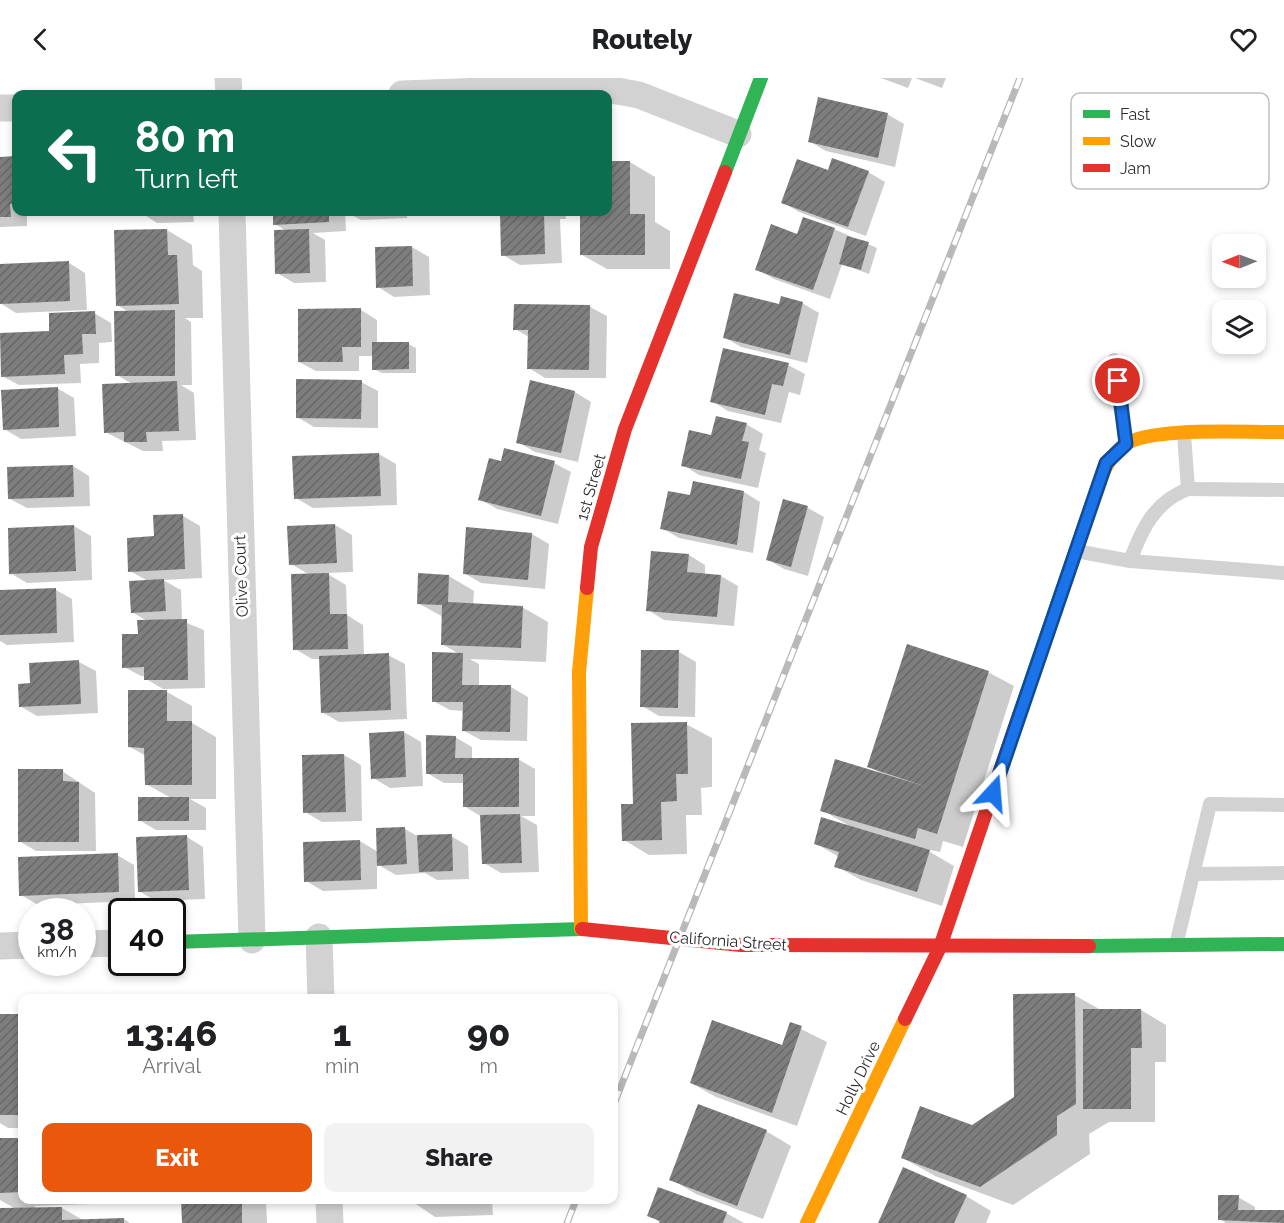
<!DOCTYPE html>
<html lang="en">
<head>
<meta charset="utf-8">
<style>
  :root { --surface:#fff; --page:#f2f2f2; --text:#202124; --muted:#757577; --accent:#ea580c }
  body { margin:0; font-family:Raleway,sans-serif; background:var(--page); color:var(--text); height:100vh; display:flex; flex-direction:column; font-size:22px; white-space:nowrap }
  * { box-sizing:border-box; margin:0 }
  p { font-size:20px; color:var(--muted) }
  .icon { flex:none; width:33px; height:33px; fill:none; stroke:currentColor; stroke-width:2; stroke-linecap:round; stroke-linejoin:round }
  .map { position:relative; flex:1; overflow:hidden }
  .panel { position:absolute; left:18px; top:916px; width:600px; height:210px; display:flex; flex-direction:column; background:var(--surface); border-radius:12px; box-shadow:0 3px 9px #0003 }
  .panel>* { flex:none }
  .hud { position:absolute; left:12px; top:12px; width:600px; height:126px; border-radius:12px; box-shadow:0 3px 9px #0003; background:#0b6e4f; color:#fff; overflow:hidden }
  .needle { width:39px; rotate:269deg }
  .tools { position:absolute; left:1212px; top:156px; display:grid; gap:12px }
  .tools a { display:grid; place-items:center; width:54px; height:54px; border-radius:12px; background:var(--surface); box-shadow:0 3px 9px #0003; font-size:30px }
  .speed { position:absolute; left:18px; top:820px; display:flex; gap:12px; font-size:30px; font-weight:700; text-align:center }
  .speed>* { display:grid; place-content:center; width:78px; height:78px; border-radius:50%; background:var(--surface); box-shadow:0 3px 9px #0003; line-height:1 }
  .speed small { font-size:15px; font-weight:400 }
  .speed .limit { border:3px solid #111; border-radius:9px; background:#fff; color:#111 }
  .pin { position:absolute; display:grid; place-items:center; width:51px; height:51px; color:#fff; margin:-26px; border:3px solid #fff; border-radius:50%; box-shadow:0 2px 6px #0007 }
  .me { position:absolute; width:66px; margin:-33px; rotate:19deg; stroke-linejoin:round; filter:drop-shadow(0 0 4px #0008) }
  .turn { display:flex; align-items:center; gap:21px; height:126px; padding:0 24px; font-size:27px }
  .turn .icon { width:78px; height:78px; stroke-width:2.5 }
  .turn b { display:block; font-size:42px; line-height:51px }
  .eta { display:flex; justify-content:space-evenly; align-items:center; height:102px; text-align:center }
  .eta b { font-size:36px; font-weight:800; line-height:42px }
  .action { display:flex; gap:12px; margin-top:auto; padding:12px 24px }
  .action a { flex:1; height:69px; border-radius:12px; background:var(--accent); color:#fff; font-size:24px; font-weight:800; line-height:69px; text-align:center }
  .action a+a { background:var(--page); color:var(--text) }
  header { display:flex; justify-content:space-between; align-items:center; height:78px; padding:0 24px; background:var(--surface); font-size:27px; font-weight:800 }
  .map>svg:first-child { display:block }
  .shadow { fill:#0003 }
  .building { fill:url(#building-hatch) }
  .lines { fill:none; stroke-linecap:round; stroke-linejoin:round }
  .lane { stroke:#d2d2d2; stroke-width:14 }
  .street { stroke:#d2d2d2; stroke-width:27 }
  .fast { stroke:#30b455; stroke-width:14 }
  .slow { stroke:#ff9f0a; stroke-width:14 }
  .jam { stroke:#e5322d; stroke-width:14 }
  .rail-casing { stroke:#b9b9b9; stroke-width:7 }
  .rail { stroke:#fff; stroke-width:4.5; stroke-dasharray:14; stroke-linecap:butt }
  .route-casing { stroke:#114b97; stroke-width:15 }
  .route { stroke:#1a73e8; stroke-width:10 }
  .labels { text-anchor:middle; dominant-baseline:central; stroke-width:6; stroke-linejoin:round; paint-order:stroke }
  .street-label { font-size:16px; fill:#2d2d2d; stroke:#fff }
  .key { fill:#fff; stroke:#c0c0c0; stroke-width:1.5 }
  .key-label { font-size:16px; fill:#2d2d2d }
</style>
</head>
<body>
<header><svg class="icon" aria-label="back" viewBox="0 0 24 24"><path d="M15 5l-7 7 7 7"/></svg>Routely<svg class="icon" aria-label="heart" viewBox="0 0 24 24"><path d="M12 20l-8-8c-3-5 5-10 8-4 3-6 11-1 8 4z"/></svg></header>
<div class="map">
<svg width="1284" height="1145" viewBox="0 0 1284 1145">
  <defs>
    <pattern id="building-hatch" width="6" height="6" patternUnits="userSpaceOnUse" patternTransform="scale(1.5)"><rect width="6" height="6" fill="#7e7e7e"/><path d="M-1 1l2-2M0 6l6-6M5 7l2-2" fill="none" stroke="#686868"/></pattern>
  </defs>
  <rect width="100%" height="100%" fill="#fff"/>
  <!-- shadow -->
  <g class="shadow">
    <path d="M881,0h31l-4,10z"/>
    <path d="M915,0h31l-4,10z"/>
    <path d="M887,36l17,10 -9,43 -69,-16 -17,-10z"/>
    <path d="M0,80h16v54h48l-37,1v13l-27,1z"/>
    <path d="M608,84h22l25,15v45l15,9v38h-63l-25,-14 -1,-43h27z"/>
    <path d="M829,94h39l17,10 -19,54 -67,-24 -17,-10z"/>
    <path d="M104,134h89l1,10 -37,1 -17,-11z"/>
    <path d="M274,134h71l1,19 -33,2 12,7 1,42 -32,1 -17,-10 9,-42 -11,-7z"/>
    <path d="M346,134h61v6l-46,2z"/>
    <path d="M501,134h64l1,7h-6l2,44 -42,2 -17,-10z"/>
    <path d="M834,151l43,19 -8,26 -27,-10 -12,35 -56,-20 -17,-10 41,-34z"/>
    <path d="M167,152l25,15 1,20 9,6 1,47h-18l6,4 1,63h-11l13,8 2,47 -34,1 1,10h-20l-38,-19 27,-48 -15,-9 12,-63 -12,-7 -1,-73z"/>
    <path d="M412,169l17,10 1,38 -36,2 -16,-10z"/>
    <path d="M69,185l16,10 2,37 -71,3 -16,-10v-38z"/>
    <path d="M802,225l17,10 -12,50 -66,-16 -17,-10 56,-31z"/>
    <path d="M590,229l17,9 -1,62h-61l-16,-10v-31l-14,-8z"/>
    <path d="M361,232l16,10v24h31l8,4v25h-34l-8,-4v-13h-15v15h-43l-17,-9z"/>
    <path d="M94,235l17,10 1,19 -13,1v20l-19,1 1,19 -62,2 -17,-9 49,-43z"/>
    <path d="M788,287l17,9 -5,21 -11,-3 -8,31 -53,-12 -16,-10z"/>
    <path d="M361,304l17,9v37l-64,-1 -17,-10z"/>
    <path d="M57,310l17,10 2,38 -55,3 -17,-10z"/>
    <path d="M575,314l16,10 -13,60 -43,-10 -17,-10z"/>
    <path d="M746,346l17,10 -4,16 7,3 -8,35 -59,-13 -16,-10 30,-28z"/>
    <path d="M379,376l17,10 1,41 -84,3 -17,-10z"/>
    <path d="M502,385h52l17,9 -13,52 -61,-15 -17,-10z"/>
    <path d="M73,388l16,10 1,30 -63,2 -17,-9z"/>
    <path d="M744,414l16,10 -7,51 -74,-15 -17,-10 29,-31z"/>
    <path d="M784,423l24,7 16,9 -16,59 -24,-7 -17,-10z"/>
    <path d="M183,438l17,10 2,52 -39,2 18,10 1,31 22,9 1,58 -42,1 -17,-10v-3h-5l-17,-9 23,-46 -15,-9 16,-31 -18,-10 26,-33z"/>
    <path d="M335,447l17,10 1,37 -27,1 20,12 1,30 16,10 1,31 24,-1 17,9 2,55 -68,3 -17,-10 -2,-53h-8l-17,-10 15,-74 -19,-11z"/>
    <path d="M74,448l17,10 1,44 -65,3 -17,-10z"/>
    <path d="M468,451l64,5 17,10 -4,45 -64,-6 -17,-10z"/>
    <path d="M689,477l16,10v10l16,1 17,10 -4,40 -70,-6 -16,-10z"/>
    <path d="M449,498l25,15 -1,14 49,2 26,15 -2,40 -76,-3 9,5v22l32,1 17,10 -1,44 -46,-1 -17,-9v-20l-14,-1 -17,-9 26,-47 -17,-10 1,-27 -25,-14z"/>
    <path d="M56,512l16,9 2,43 -67,3 -7,-4v-50z"/>
    <path d="M679,574l17,10 -1,55 -36,-1 -17,-10z"/>
    <path d="M79,584l17,9 2,42 -61,3 -17,-10 11,-21 -1,-21z"/>
    <path d="M988,594l26,14 -51,161 -20,-6 -3,11 -15,-3 29,17 -12,40 -81,-26 -25,-14 3,-9 -24,-14 33,-18 -26,-15 60,-36 -14,-8z"/>
    <path d="M167,614l25,14v17l24,14v62h-26l16,9v22h-50l-17,-10 32,-22 -25,-14v-28l-16,-9z"/>
    <path d="M686,646l26,14v49l-11,1 1,27h-16l1,39 -38,1 -25,-15 10,-35z"/>
    <path d="M404,654l17,10 2,44 -33,2 -17,-10z"/>
    <path d="M455,659l17,10v12h46l17,10v47h-14l16,9 2,47 -38,1 -17,-10 -2,-46 -18,-11v-23h-20l-17,-10z"/>
    <path d="M344,677l17,10 1,56 -40,1 -17,-10z"/>
    <path d="M62,693l33,22 1,58h-60l-17,-10z"/>
    <path d="M405,751l14,8 32,-1 17,10 1,33 -32,1 -12,-7 -29,2 -19,-11v25l-54,2 -17,-10 54,-40 18,11z"/>
    <path d="M187,759l16,10 2,52 -49,2 -17,-10z"/>
    <path d="M117,777l17,10 1,36 -97,4 -17,-10z"/>
    <path d="M1074,917l27,15h40l25,15v37h-11v60h-46l-20,12 1,20 -77,51 -78,-29 -32,-18 69,-31 44,-29z"/>
    <path d="M0,937l22,1v112h-14l-8,-5z"/>
    <path d="M791,946l36,18 -30,84 -81,-29 -25,-14 92,-36z"/>
    <path d="M766,1053l25,15 -28,73 -67,-25 -25,-15z"/>
    <path d="M22,1061v61h71v4l-58,2v3l27,-1 21,12 41,-1 6,4h-130v-13l16,-1 -16,-9v-60z"/>
    <path d="M966,1118l25,15 -5,12h-106z"/>
    <path d="M1238,1119l17,10v4h29v12h-58l-6,-4z"/>
    <path d="M183,1122h83l1,23h-83z"/>
    <path d="M410,1122h82l1,15 -58,2z"/>
    <path d="M726,1135l18,10h-83l-12,-8z"/>
  </g>
  <!-- building -->
  <g class="building">
    <path d="M818,19l70,16 -10,45 -70,-16z"/>
    <path d="M16,78v48h-6l1,13h-11v-60z"/>
    <path d="M832,80l37,13 -21,56 -67,-24 16,-44 31,11z"/>
    <path d="M608,83h22v53h15v41h-65v-43h28z"/>
    <path d="M273,134h56v10l-56,3z"/>
    <path d="M500,134h44l1,42 -44,2z"/>
    <path d="M803,139l32,11 -22,62 -58,-20 16,-46 26,10z"/>
    <path d="M167,151l1,26h9l2,49 -63,2 -2,-76z"/>
    <path d="M309,151l1,44 -35,1 -1,-44z"/>
    <path d="M847,158l22,6 -8,28 -22,-6z"/>
    <path d="M412,168l1,40 -37,2 -1,-41z"/>
    <path d="M69,183l1,40 -70,3v-40z"/>
    <path d="M734,215l45,11 2,-8 22,6 -13,53 -67,-17z"/>
    <path d="M514,226l76,1 -1,65 -62,-1 1,-39h-15z"/>
    <path d="M361,230v39h-19l1,15h-45v-53z"/>
    <path d="M175,232v66h-60l-1,-65z"/>
    <path d="M95,233l1,23h-14l1,20 -19,1 1,19 -64,3 -1,-44 49,-2v-18z"/>
    <path d="M372,264h37v27l-37,1z"/>
    <path d="M723,270l66,15 -6,23 -11,-2 -7,31 -55,-13z"/>
    <path d="M296,301l66,1 -1,39 -65,-1z"/>
    <path d="M530,302l45,11 -14,62 -45,-10z"/>
    <path d="M177,303l2,50 -33,1 1,10h-23v-10l-20,1 -2,-49z"/>
    <path d="M58,309l1,40 -56,3 -2,-40z"/>
    <path d="M716,338l31,7 -5,18 7,1 -8,37 -60,-13 8,-36 22,5z"/>
    <path d="M504,370l51,13 -14,55 -63,-16 11,-42 12,3z"/>
    <path d="M379,375l2,43 -87,3 -2,-43z"/>
    <path d="M73,387l1,32 -66,2 -1,-32z"/>
    <path d="M693,403l51,10 -7,54 -77,-16 8,-38 22,4z"/>
    <path d="M783,421l25,7 -17,61 -25,-7z"/>
    <path d="M183,436l2,55 -57,3 -1,-34 27,-2 -1,-21z"/>
    <path d="M335,446l2,39 -48,2 -2,-39z"/>
    <path d="M74,447l2,46 -67,3 -1,-46z"/>
    <path d="M466,449l66,6 -4,47 -65,-6z"/>
    <path d="M651,473l38,3 -2,18 34,3 -4,42 -71,-6z"/>
    <path d="M329,495l1,41h17l1,35 -55,1 -2,-76z"/>
    <path d="M418,495l31,2 -1,27 75,4 -2,42 -80,-3 1,-40 -25,-1z"/>
    <path d="M164,501l2,32 -35,2 -2,-32z"/>
    <path d="M56,510l1,45 -57,2v-45z"/>
    <path d="M187,541l1,61h-44v-13l-22,1v-34h16l-1,-14z"/>
    <path d="M907,566l82,27 -52,163 -19,-6 -3,11 -95,-28 15,-52 92,28 -60,-20z"/>
    <path d="M641,572h38l-1,58 -38,-1z"/>
    <path d="M432,574l31,1 -1,32h49l-1,47 -48,-1 1,-29h-31z"/>
    <path d="M389,575l2,57 -70,3 -2,-57z"/>
    <path d="M79,582l2,44 -62,3 -1,-23 12,-1 -1,-20z"/>
    <path d="M128,612h39v31h25v64h-47l-1,-37 -16,-1z"/>
    <path d="M687,644l1,52h-12l1,27 -16,1 1,38 -40,1 -1,-37h12l-2,-81z"/>
    <path d="M404,653l2,46 -35,2 -2,-46z"/>
    <path d="M426,657l30,1 -1,22h64v49h-56v-33h-37z"/>
    <path d="M344,676l2,58 -43,1 -1,-58z"/>
    <path d="M18,691h45v12l16,1v60h-61z"/>
    <rect x="138" y="719" width="51" height="24"/>
    <path d="M520,736l2,49 -40,1 -2,-49z"/>
    <path d="M821,739l109,33 -13,42 -83,-25 5,-15 -25,-8z"/>
    <path d="M405,749l2,37 -30,2 -1,-38z"/>
    <path d="M452,756l1,37 -34,1 -2,-37z"/>
    <path d="M187,757l2,55 -51,2 -2,-55z"/>
    <path d="M360,762l1,40 -57,2 -1,-40z"/>
    <path d="M118,775l1,39 -100,4 -1,-39z"/>
    <path d="M1075,915l1,111 -19,12v19l-77,52 -79,-29 19,-52 52,19 42,-28 -1,-103z"/>
    <path d="M587,917v4h-34v-3z"/>
    <path d="M1083,931h58l1,39h-11v61h-48z"/>
    <path d="M0,936h21l-1,101h-20z"/>
    <path d="M712,942l70,25 8,-23 12,4 -30,87 -82,-30z"/>
    <path d="M698,1026l69,26 -30,76 -68,-26z"/>
    <path d="M0,1060h22v54l-22,1z"/>
    <path d="M903,1089l64,28 -13,28h-76z"/>
    <path d="M658,1109l69,25 -4,11h-64l1,-2 -13,-5z"/>
    <path d="M1218,1117h21l-1,15h46v13l-66,-3z"/>
    <path d="M181,1122h61v23h-60z"/>
    <path d="M408,1122h38v2l-38,1z"/>
    <path d="M62,1129v13l62,-2v5h-124v-15z"/>
  </g>
  <g class="lines">
    <!-- lane -->
    <g class="lane">
      <path d="M1114,282l12,84"/>
      <path d="M1188,411l96,1"/>
      <path d="M1076,473l54,10 154,12"/>
      <path d="M1130,483c12,-32 24,-59 58,-72l-4,-55"/>
      <path d="M1193,796l91,-1"/>
      <path d="M1176,867l34,-141 74,1"/>
    </g>
    <!-- street -->
    <g class="street">
      <path d="M228,0l1,16"/>
      <path d="M402,16l193,-7 44,8 99,39"/>
      <path d="M0,30h16"/>
      <path d="M232,134l20,728"/>
      <path d="M319,859l2,62"/>
      <path d="M82,866l40,-1"/>
      <path d="M0,868l32,-1"/>
      <path d="M329,1122l1,23"/>
    </g>
    <!-- fast -->
    <g class="fast">
      <path d="M725,94l36,-94"/>
      <path d="M1019,637l80,-232"/>
      <path d="M172,864l410,-13"/>
      <path d="M1089,868l195,-2"/>
    </g>
    <!-- slow -->
    <g class="slow">
      <path d="M1099,405c6,-16 12,-27 25,-38 27,-19 124,-12 160,-13"/>
      <path d="M581,851l-2,-257 8,-84"/>
      <path d="M807,1145l98,-204"/>
    </g>
    <!-- jam -->
    <g class="jam">
      <path d="M587,510l4,-41 34,-118 100,-257"/>
      <path d="M582,851l159,16 348,1"/>
      <path d="M905,941l35,-72 79,-232"/>
    </g>
    <!-- rail casing -->
    <g class="rail-casing">
      <g id="rail">
        <path d="M614,1026l406,-1026"/>
        <path d="M567,1145l9,-23"/>
      </g>
    </g>
    <!-- rail -->
    <use href="#rail" class="rail"/>
  </g>
  <g class="lines">
    <!-- route casing -->
    <g class="route-casing">
      <path id="route" d="M993,715l113,-330 20,-19 -8,-63"/>
    </g>
    <!-- route -->
    <use href="#route" class="route"/>
  </g>
  <g class="labels">
    <!-- street labels -->
    <g class="street-label">
      <text transform="translate(591 409) rotate(-74)">1st Street</text>
      <text transform="translate(241 498) rotate(-92)">Olive Court</text>
      <text transform="translate(728 863) rotate(4)">California Street</text>
      <text transform="translate(858 1000) rotate(-64)">Holly Drive</text>
    </g>
  </g>
  <!-- legend -->
  <rect x="1071" y="15" width="198" height="96" rx="9" class="key"/>
  <rect x="1083" y="32" width="27" height="8" fill="#30b455"/>
  <rect x="1083" y="59" width="27" height="8" fill="#ff9f0a"/>
  <rect x="1083" y="86" width="27" height="8" fill="#e5322d"/>
  <g class="key-label">
    <text x="1120" y="42">Fast</text>
    <text x="1120" y="69">Slow</text>
    <text x="1120" y="96">Jam</text>
  </g>
</svg>
<div class="tools">
<a><svg class="needle" viewBox="-14 -14 28 28"><path d="M0-13l5 13h-10z" fill="#e53935"/><path d="M0 13l5-13h-10z" fill="#757577"/></svg></a>
<a><svg class="icon" aria-label="layers" viewBox="0 0 24 24"><path d="M12 4l9 5-9 5-9-5zM3 14l9 5 9-5"/></svg></a>
</div>
<div class="speed"><div>38<small>km/h</small></div><div class="limit">40</div></div>
<div class="pin" style="left:1118px;top:303px;background:#d93025"><svg class="icon" aria-label="arrive" viewBox="0 0 24 24"><path d="M6 21V4h12l-3 4 3 4H6"/></svg></div>
<svg class="me" style="left:993px;top:715px" viewBox="-20 -20 40 40"><path d="M0-17L14 15 0 8-14 15z" fill="#1a73e8" stroke="#fff" stroke-width="4"/></svg>
<div class="hud">
<div class="turn"><svg class="icon" aria-label="left" viewBox="0 0 24 24"><path d="M17 20v-9H6M10 6l-5 5 5 5"/></svg><div><b>80 m</b>Turn left</div></div>
</div>
<section class="panel">
<div class="eta">
<div><b>13:46</b><p>Arrival</p></div>
<div><b>1</b><p>min</p></div>
<div><b>90</b><p>m</p></div>
</div>
<div class="action"><a>Exit</a><a>Share</a></div>
</section>
</div>
</body>
</html>
